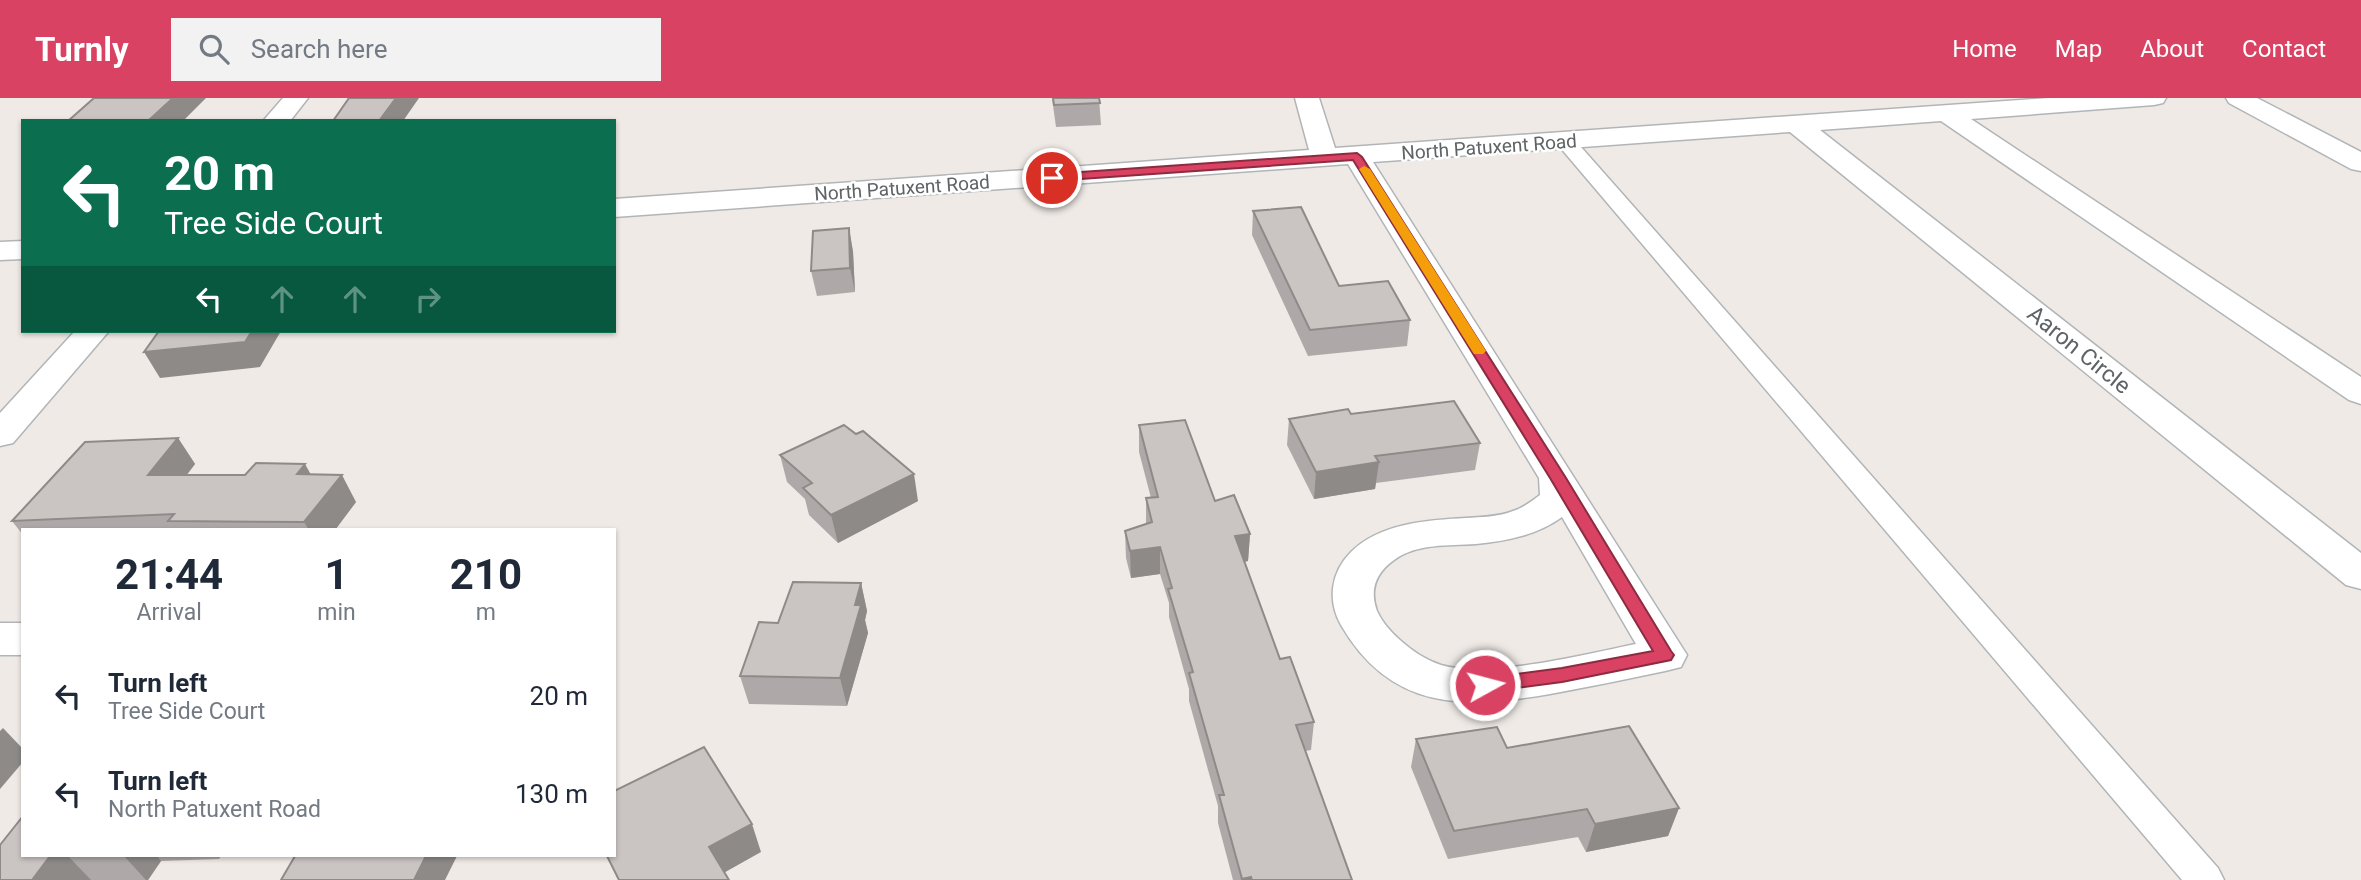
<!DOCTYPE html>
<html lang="en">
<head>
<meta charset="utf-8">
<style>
  :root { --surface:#fff; --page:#f2f2f3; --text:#1f2937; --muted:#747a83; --accent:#d94262 }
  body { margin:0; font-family:Roboto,sans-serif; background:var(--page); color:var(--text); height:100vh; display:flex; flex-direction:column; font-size:26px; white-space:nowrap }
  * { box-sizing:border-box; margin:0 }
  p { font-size:23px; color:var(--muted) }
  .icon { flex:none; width:38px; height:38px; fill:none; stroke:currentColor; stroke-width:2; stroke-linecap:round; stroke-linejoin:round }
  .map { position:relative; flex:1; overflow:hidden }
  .panel { position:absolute; left:21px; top:430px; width:595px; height:329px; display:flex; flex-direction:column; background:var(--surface); border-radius:0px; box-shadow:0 2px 5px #0004 }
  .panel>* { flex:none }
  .hud { position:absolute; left:21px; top:21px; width:595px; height:214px; border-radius:0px; box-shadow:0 2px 5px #0004; background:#0b6e4f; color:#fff; overflow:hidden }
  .pin { position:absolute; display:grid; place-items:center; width:60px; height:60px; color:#fff; margin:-30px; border:4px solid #fff; border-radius:50%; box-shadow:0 2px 7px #0007 }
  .me { position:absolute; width:77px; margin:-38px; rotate:83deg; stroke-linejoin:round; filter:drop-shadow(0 0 5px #0008) }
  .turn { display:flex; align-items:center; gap:24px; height:147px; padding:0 28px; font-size:32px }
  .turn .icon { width:91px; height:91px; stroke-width:2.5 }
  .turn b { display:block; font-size:49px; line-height:60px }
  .lanes { display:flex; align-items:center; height:66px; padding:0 28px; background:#0003; justify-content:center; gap:35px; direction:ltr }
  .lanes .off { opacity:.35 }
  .eta { display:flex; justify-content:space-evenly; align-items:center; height:119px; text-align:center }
  .eta b { font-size:42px; font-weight:700; line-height:49px }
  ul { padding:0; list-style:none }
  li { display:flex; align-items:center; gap:21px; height:98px; padding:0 28px }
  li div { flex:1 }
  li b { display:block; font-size:26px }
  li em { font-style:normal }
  header { display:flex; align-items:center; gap:42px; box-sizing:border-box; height:98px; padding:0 35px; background:var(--accent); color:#fff }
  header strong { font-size:33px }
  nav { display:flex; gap:38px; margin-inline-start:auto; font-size:24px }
  .search { width:490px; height:63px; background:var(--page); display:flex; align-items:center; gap:18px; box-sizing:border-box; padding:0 24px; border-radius:0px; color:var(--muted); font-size:26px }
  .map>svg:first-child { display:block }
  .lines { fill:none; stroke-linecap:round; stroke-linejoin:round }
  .lane-casing { stroke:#b1b5b7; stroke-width:3 }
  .street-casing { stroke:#b1b5b7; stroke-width:3 }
  .lane { fill:#fff; fill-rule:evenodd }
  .street { fill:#fff; fill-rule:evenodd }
  .wall { fill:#aea9a8 }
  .shaded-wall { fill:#8d8a88 }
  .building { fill:#cac5c3; stroke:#8d8a88; stroke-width:2 }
  .route { fill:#d94262; stroke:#8d2b40; stroke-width:2 }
  .slow { fill:#f59e0b }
  .labels { text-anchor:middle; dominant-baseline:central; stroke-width:5; stroke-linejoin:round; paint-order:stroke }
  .far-street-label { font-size:19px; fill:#5e6365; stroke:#fff }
  .street-label { font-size:23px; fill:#5e6365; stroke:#fff }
</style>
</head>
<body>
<header>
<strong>Turnly</strong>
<div class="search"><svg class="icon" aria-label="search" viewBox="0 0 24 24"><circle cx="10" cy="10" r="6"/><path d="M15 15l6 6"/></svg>Search here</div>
<nav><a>Home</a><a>Map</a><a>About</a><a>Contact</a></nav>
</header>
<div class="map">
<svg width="2361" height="782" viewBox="0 0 2361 782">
  <rect width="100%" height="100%" fill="#efeae6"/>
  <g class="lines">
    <!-- lane casing -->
    <g class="lane-casing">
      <path id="lane" d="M1566,38l7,2 645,730 6,12h-42l-623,-734 -3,-4 3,-4z"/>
    </g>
    <!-- street casing -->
    <g class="street-casing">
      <g id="street">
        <path d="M283,0h25l-18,23h-27z"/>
        <path d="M1295,0h24l16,50 714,-50h117l-3,5 -9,2 -183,14 390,258v27l-12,-4 -408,-279 -121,9 541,423v36l-15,-4 -556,-453 -417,30 314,493 -6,12 -16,4c-38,8 -77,16 -115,23 -87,15 -159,17 -209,-69 -14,-25 -10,-53 10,-73 29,-29 77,-32 115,-34 15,-1 33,-1 47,-7 10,-3 19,-10 27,-16l-1,-17 -191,-314 -734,53v-18l695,-49zM1562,419l74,127c-50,10 -148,35 -195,21 -15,-5 -29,-14 -41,-25 -9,-8 -18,-18 -23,-29 -8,-22 -1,-38 17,-51 23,-17 55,-14 82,-16 31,-3 61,-9 86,-27z"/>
        <path d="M2226,0h31l104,54v19l-10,-2 -122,-66z"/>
        <path d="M23,143v18l-23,1v-18z"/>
        <path d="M75,233h34l-96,112 -13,3v-33z"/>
        <rect x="0" y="525" width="23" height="32"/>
      </g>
    </g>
    <!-- lane -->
    <use href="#lane" class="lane"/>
    <!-- street -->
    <use href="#street" class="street"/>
  </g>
  <!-- wall -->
  <g class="wall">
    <path d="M1052,0h47l2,27 -45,2z"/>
    <path d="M1253,113l86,75 71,34 -3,26 -99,10 -56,-121z"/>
    <path d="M849,130l4,24 2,40 -38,4 -6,-25z"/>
    <path d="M1351,316l129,29 -5,27 -99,13 -1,6 -61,10 -27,-54 2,-26z"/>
    <path d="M1139,327l76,76 35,33 -2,27 -3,1 35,97 34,63 -3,28 -6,1 47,129h-119l-15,-57v-17l-29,-105v-12l-20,-72v-14l-9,-29 -29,4 -5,-20 -1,-27 21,-7v-26h5l-12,-46z"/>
    <path d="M178,340l17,26 -8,11 124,-1 45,28 -21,28h-312v5l-11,-14z"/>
    <path d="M780,357l138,46 -80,42 -29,-28 -4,-16 -18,-17z"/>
    <path d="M861,485l6,28 -2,9 3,13 -21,73 -98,-2 -9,-28 38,-53z"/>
    <path d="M1416,641l91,9 172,60 -11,28 -82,16 -8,-15 -130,22 -37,-92z"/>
    <path d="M23,758h198l-2,3 -58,2 -13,19h-148z"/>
  </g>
  <!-- shaded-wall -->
  <g class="shaded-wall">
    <path d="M173,0h33l-23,23h-35z"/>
    <path d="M396,0h23l-16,23h-24z"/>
    <path d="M849,130l4,24 2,40 -5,-24z"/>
    <path d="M252,233h29l-21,36 -100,11 -16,-26z"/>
    <path d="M178,340l17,26 -30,38 -17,-27z"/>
    <path d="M1379,364l-4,27 -61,10 2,-27z"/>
    <path d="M305,366l15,27 -23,-17z"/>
    <path d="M914,376l4,27 -80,42 -7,-28z"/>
    <path d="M342,377l14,27 -21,28h-26l-5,-8z"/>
    <path d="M1250,436l-2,27 -14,2 1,-27z"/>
    <path d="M1160,449v27l-29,4 -1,-27z"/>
    <path d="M861,485l6,28 -2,9 3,13 -21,73 -7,-28 15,-73z"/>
    <path d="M3,630l20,21v13l-23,27v-58z"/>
    <path d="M1679,710l-11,28 -82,16 9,-28z"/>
    <path d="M752,726l9,28 -41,23 -11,-28z"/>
    <path d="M50,758h18l23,24h-59z"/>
    <path d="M124,758h33l4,5 -13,19h-2z"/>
    <path d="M426,758h31l-12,24h-31z"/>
    <path d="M1251,779v3h-9v-1z"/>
  </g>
  <!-- building -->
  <g class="building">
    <path d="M94,0h79l-25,23h-80z"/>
    <path d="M349,0h47l-17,23h-46z"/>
    <path d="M1053,0h46l1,5 -46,2z"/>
    <path d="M1301,109l38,79 49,-5 22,39 -100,10 -57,-119z"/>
    <path d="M849,130l1,40 -39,3 2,-40z"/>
    <path d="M159,233h93l-7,11 -101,10z"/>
    <path d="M1454,303l26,42 -105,13 4,6 -63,10 -27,-53 59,-10 3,5z"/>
    <path d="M1185,322l30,81 19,-6 16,39 -15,2 45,123 10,-2 24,65 -18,3 56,155h-100l-1,-3 -9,2 -23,-84h5l-35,-122 4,-1 -25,-83 4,-1 -12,-41 -30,4 -5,-20 27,-9 -6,-24 12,-1 -19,-72z"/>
    <path d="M844,327l12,9 7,-3 51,43 -83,41 -28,-27 9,-5 -32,-28z"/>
    <path d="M178,340l-30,37h97l11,-12 49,1 -8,10 45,1 -38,47 -136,-1 6,-7 -162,7 73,-79z"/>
    <path d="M793,484l68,1 -6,22h6l-21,73 -100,-2 19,-54 19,1z"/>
    <path d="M1629,628l50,82 -84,16 -8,-15 -133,22 -38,-92 81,-12 10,21z"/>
    <path d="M704,649l48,77 -43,23 20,33h-110l-12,-24h7v-65z"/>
    <path d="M23,718v40h27l-18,24h-32v-35z"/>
    <path d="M295,758h131l-12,24h-133z"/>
  </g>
  <!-- route -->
  <path class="route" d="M1357,55l5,4 204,321 105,173 3,4 -3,5 -109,22 -77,10 -6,-2 -3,-5 3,-5 6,-2 77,-10 91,-17 -103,-173 -197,-318 -301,21 -6,-3 6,-4z"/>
  <!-- slow -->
  <path class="slow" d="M1364,68l6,3 116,182 -3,3h-9l-2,-3 -113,-182z"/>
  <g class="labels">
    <!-- far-street labels -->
    <g class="far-street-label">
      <text transform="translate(1489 49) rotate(-4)">North Patuxent Road</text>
      <text transform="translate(902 90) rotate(-4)">North Patuxent Road</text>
    </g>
    <!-- street labels -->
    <g class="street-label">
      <text transform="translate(2079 252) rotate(39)">Aaron Circle</text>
    </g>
  </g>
</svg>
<div class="pin" style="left:1052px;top:80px;background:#d93025"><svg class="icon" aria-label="arrive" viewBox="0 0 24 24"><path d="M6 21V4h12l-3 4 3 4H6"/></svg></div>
<svg class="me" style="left:1485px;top:587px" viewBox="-20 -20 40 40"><circle r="17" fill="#d94262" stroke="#fff" stroke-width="3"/><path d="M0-11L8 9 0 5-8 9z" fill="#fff"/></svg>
<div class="hud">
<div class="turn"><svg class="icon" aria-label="left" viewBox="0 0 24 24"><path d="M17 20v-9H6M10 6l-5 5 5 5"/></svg><div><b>20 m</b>Tree Side Court</div></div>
<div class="lanes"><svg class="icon" aria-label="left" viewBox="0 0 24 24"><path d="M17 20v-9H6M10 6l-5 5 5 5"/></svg><svg class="icon off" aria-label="ahead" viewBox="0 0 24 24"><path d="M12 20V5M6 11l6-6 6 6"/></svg><svg class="icon off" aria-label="ahead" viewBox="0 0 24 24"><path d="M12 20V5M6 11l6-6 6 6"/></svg><svg class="icon off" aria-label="right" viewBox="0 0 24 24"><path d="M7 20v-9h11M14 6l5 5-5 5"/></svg></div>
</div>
<section class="panel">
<div class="eta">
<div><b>21:44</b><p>Arrival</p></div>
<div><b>1</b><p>min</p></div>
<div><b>210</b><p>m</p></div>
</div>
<ul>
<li><svg class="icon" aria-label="left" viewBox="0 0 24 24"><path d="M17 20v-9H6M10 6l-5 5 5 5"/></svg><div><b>Turn left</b><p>Tree Side Court</p></div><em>20 m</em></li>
<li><svg class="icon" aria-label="left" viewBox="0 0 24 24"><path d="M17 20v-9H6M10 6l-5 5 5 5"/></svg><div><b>Turn left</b><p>North Patuxent Road</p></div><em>130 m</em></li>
</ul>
</section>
</div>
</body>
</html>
